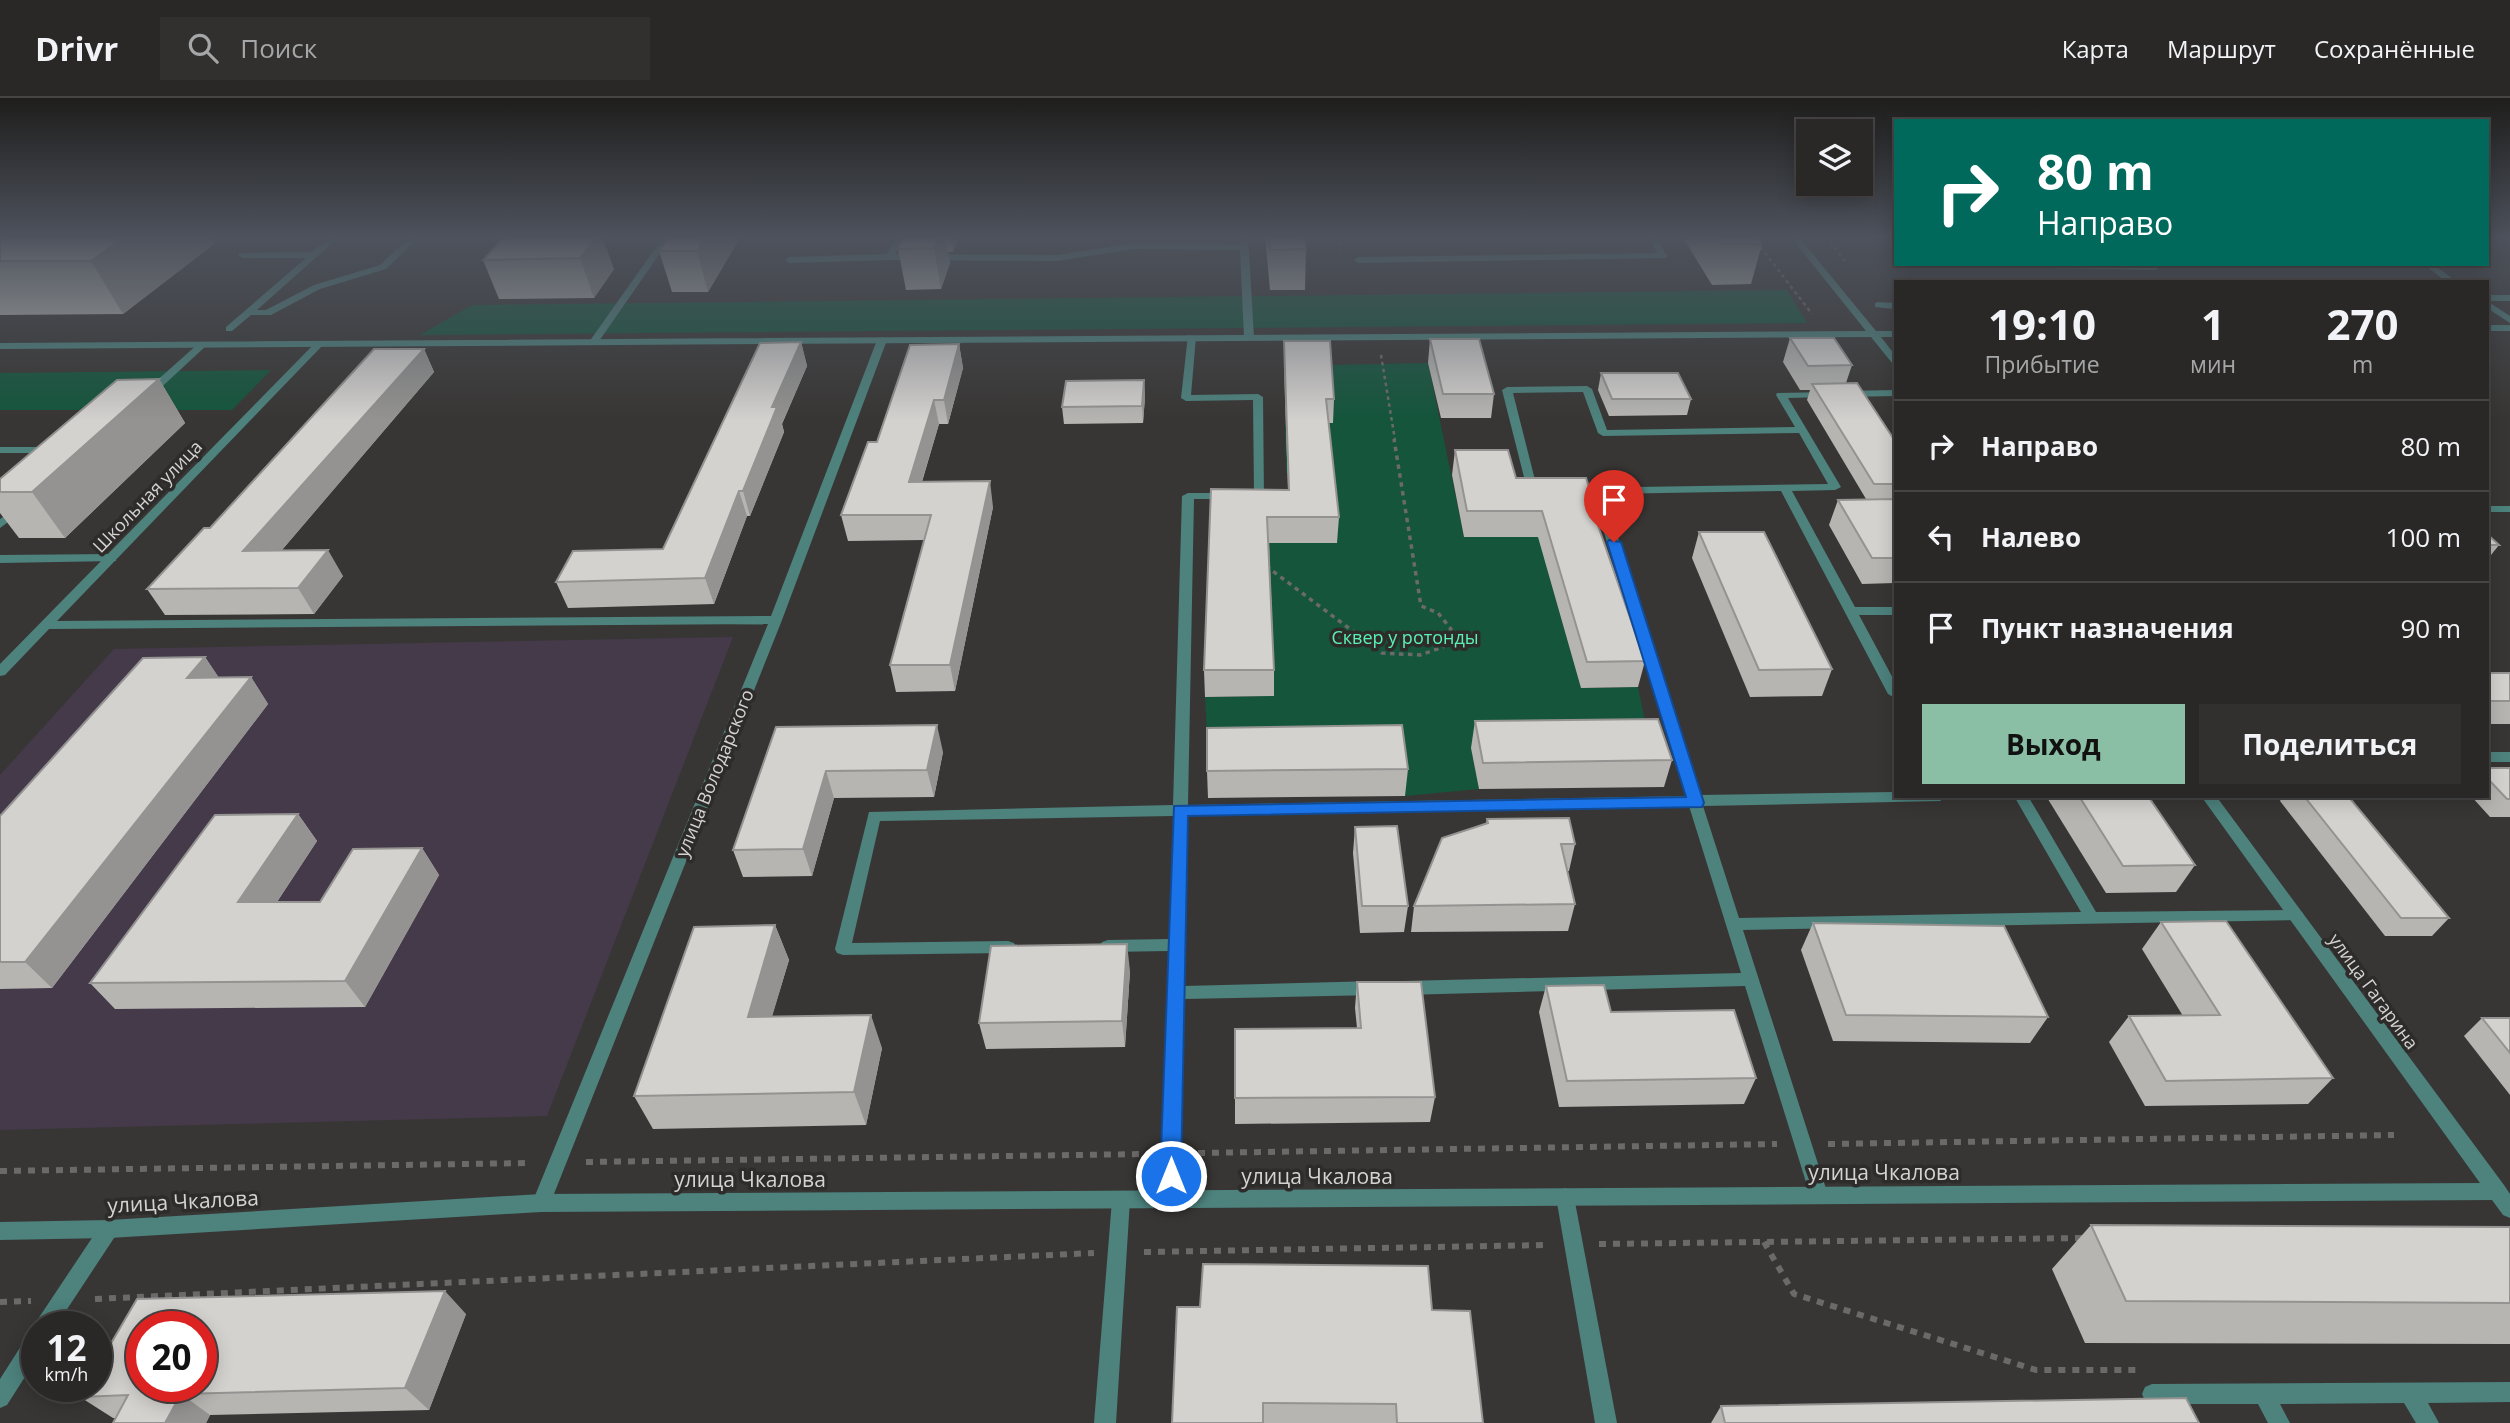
<!DOCTYPE html>
<html lang="ru">
<head>
<meta charset="utf-8">
<style>
  :root { --surface:#2a2827; --page:#32302f; --text:#f1f3f6; --muted:#a5a6a7; --line:#464444; --accent:#8abfa5 }
  body { margin:0; font-family:"Open Sans",sans-serif; background:var(--page); color:var(--text); height:100vh; display:flex; flex-direction:column; font-size:26px; white-space:nowrap }
  * { box-sizing:border-box; margin:0 }
  p { font-size:23px; color:var(--muted) }
  .icon { flex:none; width:38px; height:38px; fill:none; stroke:currentColor; stroke-width:2; stroke-linecap:round; stroke-linejoin:round }
  .map { position:relative; flex:1; overflow:hidden }
  .panel { position:absolute; left:1894px; top:182px; width:595px; height:518px; display:flex; flex-direction:column; background:var(--surface); border-radius:0px; box-shadow:0 4px 18px #0003,0 0 0 2px var(--line) }
  .panel>* { flex:none }
  .banner { position:absolute; left:1894px; top:21px; width:595px; height:147px; border-radius:0px; box-shadow:0 4px 18px #0003,0 0 0 2px var(--line); background:#00695c; color:#fff; overflow:hidden }
  .controls { position:absolute; left:1796px; top:21px; display:grid; gap:14px }
  .controls a { display:grid; place-items:center; width:77px; height:77px; border-radius:0px; background:var(--surface); box-shadow:0 4px 18px #0003,0 0 0 2px var(--line); font-size:35px }
  .speed { position:absolute; left:21px; top:1213px; display:flex; gap:14px; font-size:35px; font-weight:700; text-align:center }
  .speed>* { display:grid; place-content:center; width:91px; height:91px; border-radius:50%; background:var(--surface); box-shadow:0 4px 18px #0003,0 0 0 2px var(--line); line-height:1 }
  .speed small { font-size:18px; font-weight:400 }
  .speed .limit { border:10px solid #d22; background:#fff; color:#111 }
  .pin { position:absolute; display:grid; place-items:center; width:60px; height:60px; color:#fff; margin:-72px -30px; border-radius:50% 50% 50% 0; rotate:-45deg; box-shadow:0 0 7px #0007 }
  .pin .icon { rotate:45deg }
  .me { position:absolute; width:77px; margin:-38px; rotate:0deg; stroke-linejoin:round; filter:drop-shadow(0 0 5px #0008) }
  .turn { display:flex; align-items:center; gap:24px; height:147px; padding:0 28px; font-size:32px }
  .turn .icon { width:91px; height:91px; stroke-width:2.5 }
  .turn b { display:block; font-size:49px; line-height:60px }
  .eta { display:flex; justify-content:space-evenly; align-items:center; height:119px; text-align:center }
  .eta b { font-size:42px; font-weight:700; line-height:49px }
  .button { display:flex; gap:14px; margin-top:auto; padding:14px 28px }
  .button a { flex:1; height:80px; border-radius:0px; background:var(--accent); color:#111; font-size:28px; font-weight:700; line-height:80px; text-align:center }
  .button a+a { background:var(--page); color:var(--text) }
  ul { padding:0; list-style:none }
  li { display:flex; align-items:center; gap:21px; height:91px; padding:0 28px; border-top:2px solid var(--line) }
  li div { flex:1 }
  li b { display:block; font-size:26px }
  li em { font-style:normal }
  header { display:flex; align-items:center; gap:42px; box-sizing:border-box; height:98px; padding:0 35px; background:var(--surface); border-bottom:2px solid var(--line) }
  header strong { font-size:33px }
  nav { display:flex; gap:38px; margin-inline-start:auto; font-size:24px }
  .search { width:490px; height:63px; background:var(--page); display:flex; align-items:center; gap:18px; box-sizing:border-box; padding:0 24px; border-radius:0px; color:var(--muted); font-size:26px }
  .map>svg:first-child { display:block }
  .education { fill:#443a4a }
  .green { fill:#14553c }
  .lines { fill:none; stroke-linecap:round; stroke-linejoin:round }
  .path-far2 { stroke:#6c6a69; stroke-width:2.5; stroke-dasharray:3.5 3.5; stroke-linecap:butt }
  .path-far1 { stroke:#6c6a69; stroke-width:3.5; stroke-dasharray:4.5 4.5; stroke-linecap:butt }
  .path { stroke:#6c6a69; stroke-width:6; stroke-dasharray:7 7; stroke-linecap:butt }
  .service { fill:#4d827d; fill-rule:evenodd }
  .pedestrian { fill:#4d827d; fill-rule:evenodd }
  .minor { fill:#4d827d; fill-rule:evenodd }
  .tertiary { fill:#4d827d; fill-rule:evenodd }
  .wall { fill:#b6b5b2 }
  .shaded-wall { fill:#949391 }
  .building { fill:#d4d2cf; stroke:#949391; stroke-width:2; fill-rule:evenodd }
  .route { fill:#1a73e8; stroke:#114b97; stroke-width:2 }
  .labels { text-anchor:middle; dominant-baseline:central; stroke-width:7; stroke-linejoin:round; paint-order:stroke }
  .street-label { font-size:18px; fill:#d4d3d2; stroke:#2e2c2a }
  .park-label { font-size:18px; fill:#59f2b4; stroke:#2e2c2a }
  .near-street-label { font-size:21px; fill:#d4d3d2; stroke:#2e2c2a }
</style>
</head>
<body>
<header>
<strong>Drivr</strong>
<div class="search"><svg class="icon" aria-label="search" viewBox="0 0 24 24"><circle cx="10" cy="10" r="6"/><path d="M15 15l6 6"/></svg>Поиск</div>
<nav><a>Карта</a><a>Маршрут</a><a>Сохранённые</a></nav>
</header>
<div class="map">
<svg width="2510" height="1325" viewBox="0 0 2510 1325">
  <rect width="100%" height="100%" fill="#383634"/>
  <!-- education -->
  <path class="education" d="M733,539l-186,479 -547,14v-355l114,-126z"/>
  <!-- green -->
  <g class="green">
    <path d="M1787,192l20,33 -1387,12 52,-30z"/>
    <path d="M1428,265l36,174 128,-1 -45,33 34,119 57,-1 12,58 -179,3 8,41 -74,7 -197,-42 -3,-57 68,-1 -4,-111 -62,1 4,-43h126l-7,-70h-44l-1,-50h48l-4,-58z"/>
    <path d="M271,272l-39,40h-232v-37z"/>
  </g>
  <g class="lines">
    <!-- path-far2 -->
    <g class="path-far2">
      <path d="M1338,138l2,15"/>
      <path d="M1752,138l60,78"/>
      <path d="M1826,138l20,27"/>
      <path d="M1381,257l14,85"/>
    </g>
    <!-- path-far1 -->
    <path class="path-far1" d="M1266,468l116,87 38,2 23,-8 8,-18 -13,-16 -17,-7 -27,-167"/>
    <!-- path -->
    <g class="path">
      <path d="M1828,1046l566,-9"/>
      <path d="M1198,1055l579,-9"/>
      <path d="M586,1064l561,-8"/>
      <path d="M0,1073l531,-8"/>
      <path d="M1764,1144l30,52 242,76h105"/>
      <path d="M1599,1146l485,-6"/>
      <path d="M1144,1154l404,-7"/>
      <path d="M95,1201l999,-46"/>
      <path d="M0,1204l31,-1"/>
    </g>
    <!-- service -->
    <g class="service">
      <path d="M331,138h9l-83,74h9l48,-25 66,-20 31,-29h9l-34,33 -66,20 -49,26h-20l-19,16h-6v-4l80,-69h-64l-4,-3 1,-2 73,-1z"/>
      <path d="M664,138h8l-75,108h-6l-2,-2z"/>
      <path d="M896,138h8l-8,18 161,1 76,-12 107,1v-8h8l6,101 -5,3 -5,-3 -4,-87 -107,-1 -76,12 -167,-1 -101,3 -4,-3 4,-3 98,-3z"/>
      <path d="M1648,138h8l11,20 -1,2 -308,5 -4,-3 4,-3 299,-4z"/>
      <path d="M1995,166h162l3,3 -4,3 -157,-3z"/>
      <path d="M1188,237l8,2 -5,58 67,-1 5,3 1,101 -15,1 -6,-3 2,-2 9,-1 -1,-93 -67,1 -5,-3z"/>
      <path d="M199,245l8,2 -55,51h-8v-4z"/>
      <path d="M1587,288l5,3 15,41 188,-3 -19,-32 1,-2 53,-1 1,2 -5,3 -38,1 53,89 -6,3 -43,1 63,116h40v8h-36l36,67v16l-7,-4 -107,-203 -177,3 96,301 195,-3v4h52l-7,5 -237,5 36,112 342,-6 -67,-116h14l68,116 200,-2 6,2 2,4 -2,4 -559,10 85,265 -2,6 -7,3 -7,-3 -2,-6 -65,-209 -342,9 -6,-2 -2,-5 2,-5 6,-2 338,-8 -52,-167 -501,9 -4,171 192,-5 6,2 2,5 -2,5 -6,2 -192,4 -4,200 -2,6 -7,3 -7,-3 -2,-6 6,-202 -2,-4 2,-4 1,-38 -61,1 -6,-2 -2,-4 2,-4 6,-2 61,-1 4,-123 -293,5 -28,122 156,-2 6,2 2,4 -2,4 -6,2 -165,2 -6,-2 -2,-4 34,-137 304,-7 9,-309 6,-3h41l6,3 -6,3h-35l-6,306 498,-9 -94,-302h-21l-6,-3 6,-3 257,-4 -29,-51 -196,3 -5,-3 -15,-41 -70,1 24,95 6,3 -6,3 -9,-1 -26,-103 5,-3z"/>
      <path d="M1895,292v6l-49,1 -5,-3 5,-3z"/>
      <path d="M0,349h51l5,3 -5,3h-51z"/>
      <path d="M19,408l4,1v4l-23,17v-9z"/>
      <path d="M112,456l4,1v6l-116,2v-8z"/>
      <path d="M1565,1090l7,3 2,6 43,226h-22l-39,-226 2,-6z"/>
      <path d="M1121,1093l7,3 2,6 -14,223h-22l18,-223 2,-6z"/>
      <path d="M2510,1284v20l-82,1 11,20h-23l-12,-20 -124,1 10,19h-22l-10,-19h-106l-7,-3 -3,-7 3,-7 7,-3z"/>
    </g>
    <!-- pedestrian -->
    <g class="pedestrian">
      <rect x="2487" y="197" width="23" height="6"/>
      <path d="M1878,204l17,1v6l-20,-2v-4z"/>
    </g>
    <!-- minor -->
    <g class="minor">
      <path d="M2423,166h10l24,18h-10z"/>
      <path d="M2487,203l23,15v7l-23,-15z"/>
      <path d="M882,239l5,3 -105,280 -234,589 -7,3 -7,-3 -2,-6 236,-579 -719,5 -44,46 -5,1v-12l316,-322 3,-1 5,3 -2,2 -265,275 714,-5 106,-276z"/>
      <rect x="2487" y="408" width="23" height="6"/>
      <rect x="2487" y="654" width="23" height="10"/>
      <path d="M109,1122l7,3 2,6 -2,6 -60,91h-19v32l-30,47 -7,3v-29l30,-47 6,-3 -1,-3 3,-7 64,-96z"/>
    </g>
    <!-- tertiary -->
    <g class="tertiary">
      <path d="M1790,138h8l78,95h19v6h-14l14,18v9l-3,-1 -21,-26 -1871,12v-6l1866,-12z"/>
      <rect x="2487" y="227" width="23" height="6"/>
      <path d="M2201,698h15l288,389 6,9v24l-7,-3 -11,-15 -1951,12 -432,26 -109,2v-18l109,-2 432,-26 1939,-11z"/>
    </g>
  </g>
  <!-- wall -->
  <g class="wall">
    <path d="M0,138h210l4,8 -91,70 -123,1z"/>
    <path d="M505,138l109,33 -20,29 -95,1 -16,-39z"/>
    <path d="M670,138h71l-33,56h-36l-13,-41z"/>
    <path d="M904,138h55l-6,16h-5l2,11 -9,26 -35,1 -8,-41z"/>
    <path d="M1265,138h39l2,13 -1,41h-35z"/>
    <path d="M1682,138h75l5,8 -11,40 -39,1z"/>
    <path d="M1790,240l62,27 -6,18 49,58v142l-33,1 -33,-59 9,-25 28,-1 -59,-99 3,-10h-10l-17,-28z"/>
    <path d="M1430,241l64,55 -3,24h-50l-13,-55z"/>
    <path d="M1284,243l50,58 -1,24h-5l11,94 -2,26h-68l5,127v26l-69,1 -1,-27 7,-181 77,1 -4,-125z"/>
    <path d="M801,244l6,24 -25,58 2,8 -34,84h-3l-33,88 -146,4 -12,-26 107,-33z"/>
    <path d="M959,246l4,24 -15,56h-9l-17,58 71,25 -38,184 -59,1 -6,-27 34,-125 -76,1 -7,-26z"/>
    <path d="M424,251l10,23 -153,179 62,25 -29,38 -149,1 -18,-26 63,-61z"/>
    <path d="M1601,275l90,26 -4,16 -78,1 -11,-26z"/>
    <path d="M159,281l26,44 -120,115h-46l-19,-25v-34z"/>
    <path d="M1144,282l1,17 -2,26 -79,1 -2,-17z"/>
    <path d="M1455,352l61,28 81,33 -2,8 50,142 -7,26 -57,1 -43,-151h-74l-12,-62z"/>
    <path d="M1699,434l133,137 -10,27 -72,1 -58,-139z"/>
    <path d="M2487,436l12,11 -12,15z"/>
    <path d="M205,559l14,21 32,-1 17,27 -216,284 -52,1v-173z"/>
    <rect x="2487" y="575" width="23" height="51"/>
    <path d="M1475,623l197,39 -8,27 -185,2 -8,-41z"/>
    <path d="M776,629l167,25 -9,45 -100,1 -22,78 -69,1 -10,-27z"/>
    <path d="M2487,670h23v49h-20l-19,-21h16z"/>
    <path d="M1408,671l-3,27 -197,2 -1,-27z"/>
    <path d="M2046,698h102l47,69 -19,27 -70,1z"/>
    <path d="M2283,698h65l101,122 -17,18h-47l-105,-135z"/>
    <path d="M298,716l19,27 -40,61h43l102,-54 17,27 -74,132 -250,2 -25,-26z"/>
    <path d="M1487,721l88,25 -6,27h-2l8,33 -7,27 -157,1 3,-26 72,-83z"/>
    <path d="M1355,729l53,79 -4,26 -44,1 -7,-80z"/>
    <path d="M2161,824l172,156 -25,26 -163,2 -36,-64 20,-26h54l-41,-67z"/>
    <path d="M1813,825l235,94 -18,26 -197,-2 -32,-91z"/>
    <path d="M775,827l14,35 -17,56 110,32 -16,77 -213,4 -19,-33z"/>
    <path d="M1130,873l-5,76 -139,2 -7,-26z"/>
    <path d="M1357,884l78,115 -5,25 -195,2v-26l122,-70 -2,-20z"/>
    <path d="M1546,888l65,26 145,66 -12,26 -185,3 -20,-95z"/>
    <path d="M2482,920h28v77l-46,-59z"/>
    <path d="M2091,1127l419,2v117l-425,-1 -33,-74z"/>
    <path d="M1432,1212l51,113h-311z"/>
    <path d="M466,1216l-37,96 -219,5 -4,8h-93l2,-5h-2l-33,-21z"/>
    <path d="M1721,1308l478,17h-488z"/>
  </g>
  <!-- shaded-wall -->
  <g class="shaded-wall">
    <path d="M126,138h84l4,8 -91,70 -32,-53z"/>
    <path d="M561,138h41l12,33 -20,29 -14,-40z"/>
    <path d="M706,138h35l-33,56 -11,-41z"/>
    <path d="M939,138h6l5,27 -9,26 -7,-41z"/>
    <path d="M951,138h8l-6,16z"/>
    <path d="M801,244l6,24 -25,58 2,8 -34,84 -7,-25 29,-84z"/>
    <path d="M959,246l4,24 -15,56 -4,-24z"/>
    <path d="M424,251l10,23 -175,205 -16,-26z"/>
    <path d="M159,281l26,44 -120,115 -33,-46z"/>
    <path d="M1144,282l1,17 -2,26 -1,-17z"/>
    <path d="M934,302l5,24 -25,83 -5,-25z"/>
    <path d="M990,383l3,26 -38,184 -5,-26z"/>
    <path d="M739,393l8,25 -33,88 -9,-26z"/>
    <path d="M328,452l15,26 -29,38 -16,-26z"/>
    <path d="M205,559l18,27 -36,-6z"/>
    <path d="M251,579l17,27 -216,284 -27,-26z"/>
    <path d="M937,627l6,27 -9,45 -7,-27z"/>
    <path d="M826,673l8,27 -22,78 -9,-27z"/>
    <path d="M298,716l19,27 -58,88 -21,-27z"/>
    <path d="M422,750l17,27 -74,132 -20,-26z"/>
    <path d="M775,827l14,35 -27,90 -14,-33z"/>
    <path d="M1127,846l3,27 -5,76 -3,-26z"/>
    <path d="M871,917l11,33 -16,77 -12,-33z"/>
    <path d="M445,1193l21,23 -37,96 -24,-22z"/>
    <path d="M181,1296l29,21 -4,8h-41z"/>
  </g>
  <!-- building -->
  <g class="building">
    <path d="M0,138h126l-35,25h-91z"/>
    <path d="M505,138h92l-17,22 -97,2z"/>
    <path d="M670,138h36l-9,15h-38z"/>
    <path d="M904,138h35l-5,12 -36,1z"/>
    <path d="M1269,138h35l2,13 -36,1z"/>
    <path d="M1716,138h41l5,8h-40z"/>
    <path d="M1790,240h44l18,27 -44,1z"/>
    <path d="M1430,241h49l15,55h-51z"/>
    <path d="M1284,243h46l4,58h-8l13,118h-72l7,153h-70l7,-181 78,1z"/>
    <path d="M801,244l-29,65h5l-34,84h-4l-34,87 -149,4 17,-31 90,-2 97,-206z"/>
    <path d="M959,246l-15,56h-10l-25,82 81,-1 -40,184h-60l41,-150h-90l27,-73h9l33,-97z"/>
    <path d="M374,251h50l-181,202 85,-1 -30,38 -151,1 57,-61h6z"/>
    <path d="M1601,275h77l13,26h-79z"/>
    <path d="M159,281l-127,113h-32v-13l117,-99z"/>
    <path d="M1144,282l-2,26 -80,1 4,-26z"/>
    <path d="M1857,285l38,58v43h-21l-62,-100z"/>
    <path d="M1455,352h53l8,28h70l11,33h-4l52,150 -58,1 -45,-151h-75z"/>
    <path d="M1895,401v59h-23l-34,-58z"/>
    <path d="M1699,434h65l68,137 -73,1z"/>
    <path d="M2487,436l12,11h-12z"/>
    <path d="M205,559l-18,21 64,-1 -226,285h-25v-146l143,-158z"/>
    <rect x="2487" y="575" width="23" height="28"/>
    <path d="M1658,621l14,41 -189,3 -8,-42z"/>
    <path d="M937,627l-10,45 -101,1 -23,78 -70,1 43,-123z"/>
    <path d="M1402,627l6,44 -201,2v-43z"/>
    <path d="M2487,670h23v31h-3l-20,-21z"/>
    <path d="M2079,698h69l47,69 -72,1z"/>
    <path d="M2304,698h44l101,122h-48z"/>
    <path d="M298,716l-60,88h82l33,-53 69,-1 -77,133 -255,2 125,-168z"/>
    <path d="M1569,720l6,26h-14l14,60 -161,2 28,-68 46,-15 -1,-4z"/>
    <path d="M1397,728l11,80h-46l-7,-79z"/>
    <path d="M2226,823l107,157 -167,3 -37,-65 91,-1 -59,-93z"/>
    <path d="M1813,825l191,3 44,91 -202,-2z"/>
    <path d="M775,827l-27,92 123,-2 -17,77 -220,4 60,-169z"/>
    <path d="M1127,846l-5,77 -143,2 12,-77z"/>
    <path d="M1357,884h64l14,115 -200,1v-69l126,-1z"/>
    <path d="M1604,887l7,27 123,-2 22,68 -189,3 -21,-95z"/>
    <path d="M2482,920h28v35z"/>
    <path d="M2091,1127l419,2v76l-384,-2z"/>
    <path d="M1203,1166l225,2 4,44 38,1 13,112h-86l-1,-19 -133,-1v20h-91l5,-116h23z"/>
    <path d="M445,1193l-40,97 -224,6 -16,29h-52l15,-28 -48,2 7,-11h9v-17l41,-70zM142,1228h59v60h-59z"/>
    <path d="M2186,1300l13,25h-474l-4,-17z"/>
  </g>
  <!-- sky -->
  <linearGradient id="sky" x2="0" y2="1"><stop stop-color="#1f1e1d"/><stop offset="0.43" stop-color="#4d525c"/><stop offset="1" stop-color="#4d525c" stop-opacity="0"/></linearGradient>
  <rect width="2510" height="323" fill="url(#sky)"/>
  <!-- route -->
  <path class="route" d="M1609,442l12,2 83,261 -2,4 -514,9 -7,360 -3,7 -7,3 -8,-3 -3,-7 14,-370 512,-9 -79,-255z"/>
  <g class="labels">
    <!-- street labels -->
    <g class="street-label">
      <text transform="translate(147 398) rotate(-46)">Школьная улица</text>
      <text transform="translate(714 675) rotate(-68)">улица Володарского</text>
      <text transform="translate(2374 893) rotate(54)">улица Гагарина</text>
    </g>
    <!-- park labels -->
    <g class="park-label">
      <text x="1405" y="539">Сквер у ротонды</text>
    </g>
    <!-- near-street labels -->
    <g class="near-street-label">
      <text x="1884" y="1074">улица Чкалова</text>
      <text x="1317" y="1078">улица Чкалова</text>
      <text x="750" y="1081">улица Чкалова</text>
      <text transform="translate(183 1103) rotate(-3)">улица Чкалова</text>
    </g>
  </g>
</svg>
<div class="controls">
<a><svg class="icon" aria-label="layers" viewBox="0 0 24 24"><path d="M12 4l9 5-9 5-9-5zM3 14l9 5 9-5"/></svg></a>
</div>
<div class="speed"><div>12<small>km/h</small></div><div class="limit">20</div></div>
<div class="pin" style="left:1614px;top:444px;background:#d93025"><svg class="icon" aria-label="arrive" viewBox="0 0 24 24"><path d="M6 21V4h12l-3 4 3 4H6"/></svg></div>
<svg class="me" style="left:1171px;top:1078px" viewBox="-20 -20 40 40"><circle r="17" fill="#1a73e8" stroke="#fff" stroke-width="3"/><path d="M0-11L8 9 0 5-8 9z" fill="#fff"/></svg>
<div class="banner">
<div class="turn"><svg class="icon" aria-label="right" viewBox="0 0 24 24"><path d="M7 20v-9h11M14 6l5 5-5 5"/></svg><div><b>80 m</b>Направо</div></div>
</div>
<section class="panel">
<div class="eta">
<div><b>19:10</b><p>Прибытие</p></div>
<div><b>1</b><p>мин</p></div>
<div><b>270</b><p>m</p></div>
</div>
<ul>
<li><svg class="icon" aria-label="right" viewBox="0 0 24 24"><path d="M7 20v-9h11M14 6l5 5-5 5"/></svg><div><b>Направо</b></div><em>80 m</em></li>
<li><svg class="icon" aria-label="left" viewBox="0 0 24 24"><path d="M17 20v-9H6M10 6l-5 5 5 5"/></svg><div><b>Налево</b></div><em>100 m</em></li>
<li><svg class="icon" aria-label="arrive" viewBox="0 0 24 24"><path d="M6 21V4h12l-3 4 3 4H6"/></svg><div><b>Пункт назначения</b></div><em>90 m</em></li>
</ul>
<div class="button"><a>Выход</a><a>Поделиться</a></div>
</section>
</div>
</body>
</html>
